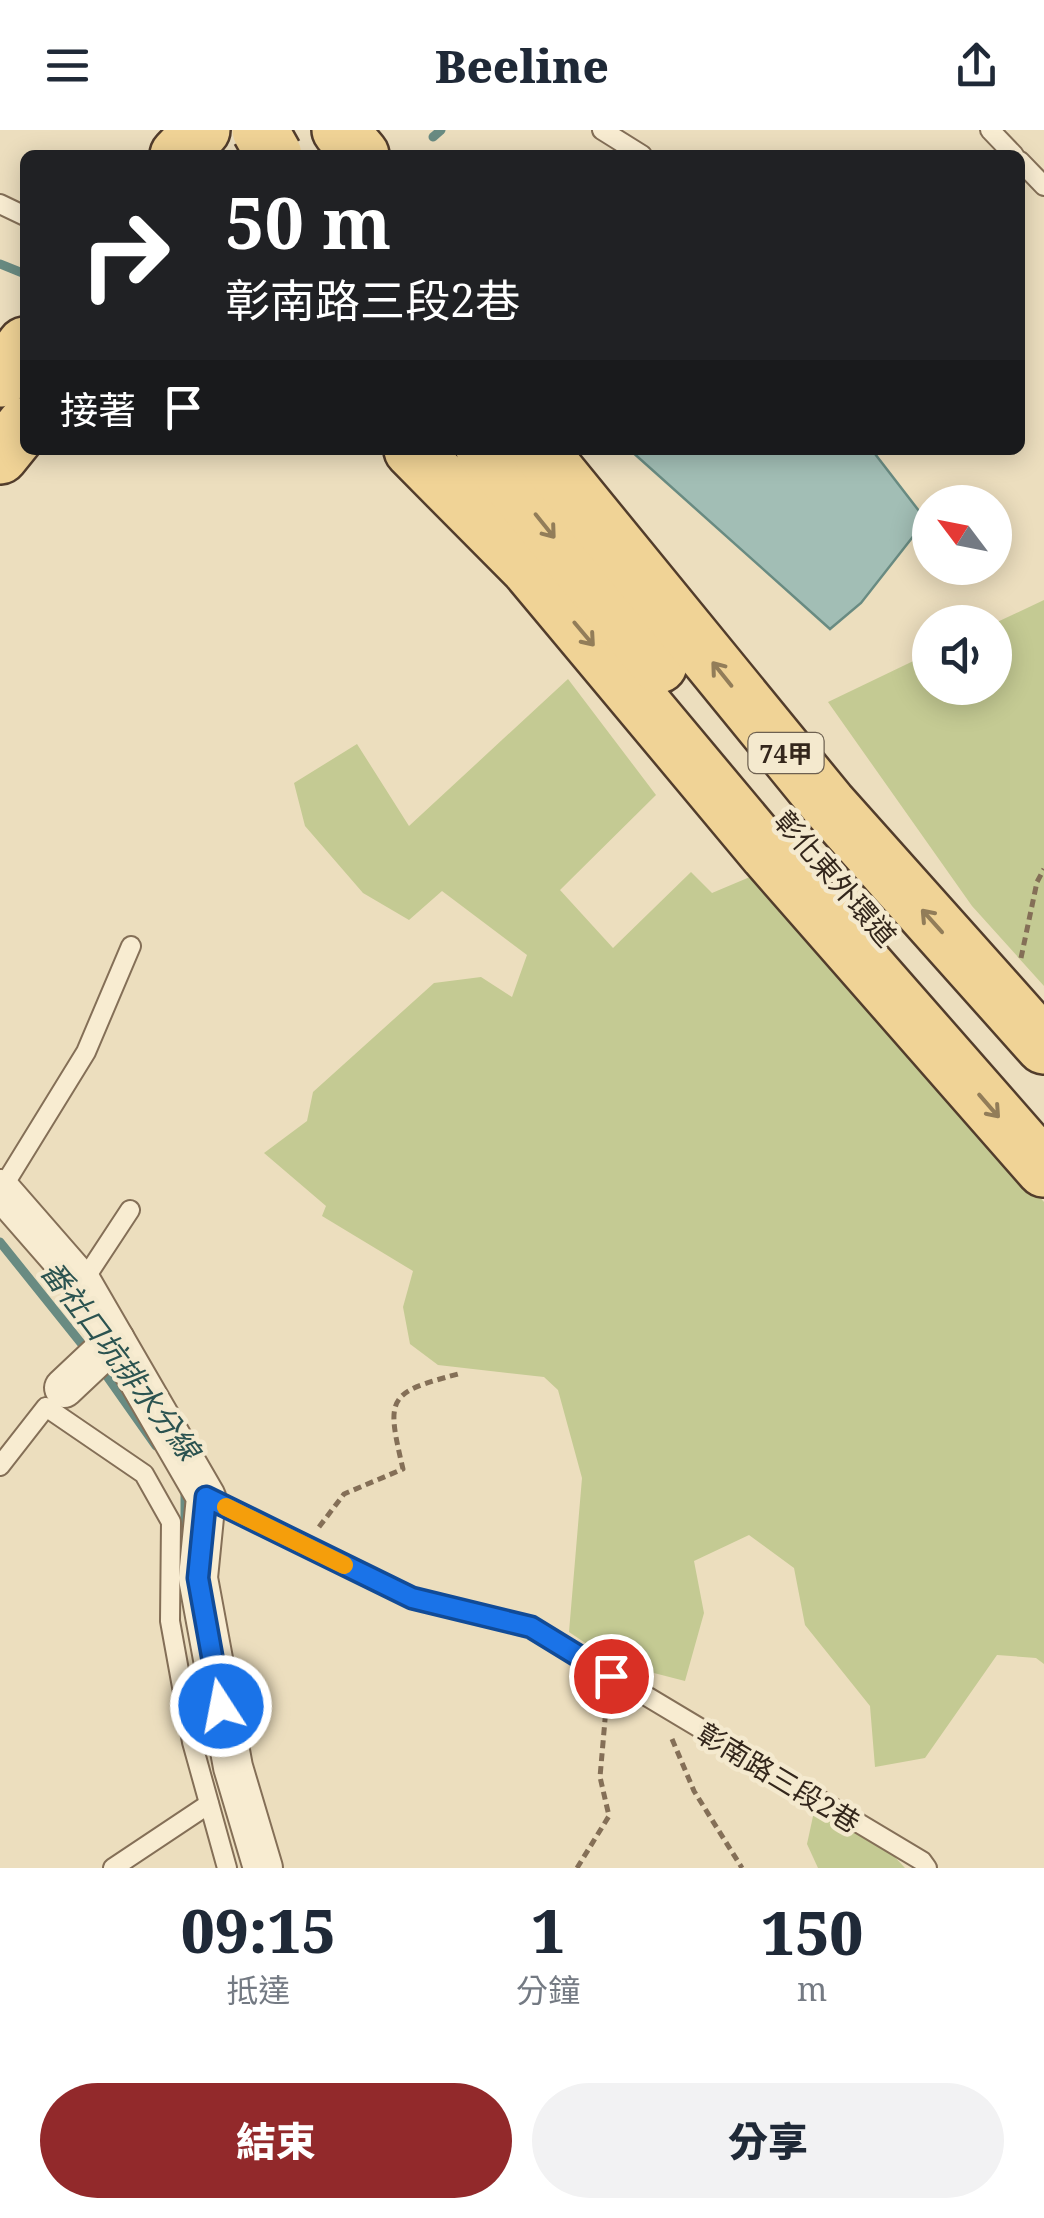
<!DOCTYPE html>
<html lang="zh-TW">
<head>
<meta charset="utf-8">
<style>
  :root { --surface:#fff; --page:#f2f2f3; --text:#1f2937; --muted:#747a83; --accent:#92292b }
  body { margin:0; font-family:"Noto Serif","Noto Sans TC",serif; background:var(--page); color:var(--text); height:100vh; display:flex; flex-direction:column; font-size:38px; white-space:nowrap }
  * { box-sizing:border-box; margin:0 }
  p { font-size:32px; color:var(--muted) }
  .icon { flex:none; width:55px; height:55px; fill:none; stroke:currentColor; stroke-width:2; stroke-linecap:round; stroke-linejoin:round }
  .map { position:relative; height:1738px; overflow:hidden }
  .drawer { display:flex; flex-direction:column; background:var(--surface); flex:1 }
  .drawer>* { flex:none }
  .banner { position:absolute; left:20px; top:20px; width:1005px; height:305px; border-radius:15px; box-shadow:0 5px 25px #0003; background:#202124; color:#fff; overflow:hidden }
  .needle { width:65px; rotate:302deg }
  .tools { position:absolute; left:912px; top:355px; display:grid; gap:20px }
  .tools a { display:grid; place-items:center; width:100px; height:100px; border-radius:50%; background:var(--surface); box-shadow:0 5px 25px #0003; font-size:50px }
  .pin { position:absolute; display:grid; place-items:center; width:85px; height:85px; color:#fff; margin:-42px; border:5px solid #fff; border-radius:50%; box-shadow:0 2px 10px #0007 }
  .me { position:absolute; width:110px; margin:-55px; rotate:349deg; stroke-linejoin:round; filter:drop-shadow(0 0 8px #0008) }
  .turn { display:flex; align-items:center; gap:35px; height:210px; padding:0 40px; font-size:45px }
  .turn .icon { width:130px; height:130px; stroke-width:2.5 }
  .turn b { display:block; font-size:70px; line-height:85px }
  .then { display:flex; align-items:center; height:95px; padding:0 40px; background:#0003; gap:20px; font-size:38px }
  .eta { display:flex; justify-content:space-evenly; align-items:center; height:170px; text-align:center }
  .eta b { font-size:60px; font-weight:800; line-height:70px }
  .button { display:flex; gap:20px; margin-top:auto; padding:20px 40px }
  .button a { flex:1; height:115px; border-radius:60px; background:var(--accent); color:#fff; font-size:40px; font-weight:800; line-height:115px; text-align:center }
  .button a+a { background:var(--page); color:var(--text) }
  header { display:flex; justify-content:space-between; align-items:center; height:130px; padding:0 40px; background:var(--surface); font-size:45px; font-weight:800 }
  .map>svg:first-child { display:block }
  .green { fill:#c4ca93 }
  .water { fill:#a2beb5; stroke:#698b82; stroke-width:2.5 }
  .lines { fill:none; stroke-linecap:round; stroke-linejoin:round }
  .stream { stroke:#698b82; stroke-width:9 }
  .lane-casing { stroke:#846f57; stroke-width:22 }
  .street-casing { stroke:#846f57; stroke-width:42 }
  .primary-casing { stroke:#523d2c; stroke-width:60 }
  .path { stroke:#846f57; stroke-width:5; stroke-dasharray:8 5; stroke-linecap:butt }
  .lane { stroke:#f8ecd1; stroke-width:18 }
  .street { stroke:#f8ecd1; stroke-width:38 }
  .primary { stroke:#f0d396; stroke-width:55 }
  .primary-bridge-casing { stroke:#523d2c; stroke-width:60; stroke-linecap:butt }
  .primary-bridge { stroke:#f0d396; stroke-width:55 }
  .oneway { stroke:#927d59 }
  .route-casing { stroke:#114b97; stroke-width:25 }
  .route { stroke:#1a73e8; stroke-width:18 }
  .slow { stroke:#f59e0b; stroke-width:18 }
  .labels { text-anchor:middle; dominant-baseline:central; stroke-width:9; stroke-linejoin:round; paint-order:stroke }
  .shield { fill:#f4e9ce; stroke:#6e6151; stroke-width:2.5 }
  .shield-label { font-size:25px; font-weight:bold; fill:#34271c }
  .street-label { font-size:28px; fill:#34271c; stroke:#f4e9ce }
  .water-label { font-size:30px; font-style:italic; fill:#2b5350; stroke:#f4e9ce }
</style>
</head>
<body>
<header><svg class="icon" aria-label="menu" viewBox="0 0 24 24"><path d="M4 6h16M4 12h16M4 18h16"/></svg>Beeline<svg class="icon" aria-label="share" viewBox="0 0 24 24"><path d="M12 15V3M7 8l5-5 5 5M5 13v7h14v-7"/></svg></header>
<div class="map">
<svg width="1044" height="1738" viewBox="0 0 1044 1738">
  <rect width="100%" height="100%" fill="#ecdebe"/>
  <!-- green -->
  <g class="green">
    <path d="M1044,470v386l-72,-80 -144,-204 102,-49v35h65v-65z"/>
    <path d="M568,549l88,116 -96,95 53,58 78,-76 21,21 45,-19 287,328v462l-8,-6 -39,-3 -72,103 -50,9 -5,-61 -65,-81 -11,-57 -45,-33 -55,26 10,52 -19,68 -70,-18 -46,-31 13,-154 -24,-88 -14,-13 -106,-12 -28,-21 -7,-37 10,-36 -91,-55 4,-10 -62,-53 43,-32 6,-29 121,-109 47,-6 31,20 15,-42 -85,-64 -33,29 -46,-27 -58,-67 -11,-43 63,-39 52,82z"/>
    <path d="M815,1677l77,47 13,14h-87l-11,-24z"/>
  </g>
  <!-- water -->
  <path class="water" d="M630,320h242l54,70 -65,83 -31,26z"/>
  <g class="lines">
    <!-- stream -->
    <g class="stream">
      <path d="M433,7l8,-7"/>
      <path d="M0,134l25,10"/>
      <path d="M0,1112l89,111"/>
      <path d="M99,1235l57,81"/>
      <path d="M185,1358v39"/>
    </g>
    <!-- lane casing -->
    <g class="lane-casing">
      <g id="lane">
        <path d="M602,0l40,25"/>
        <path d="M990,0l24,25"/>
        <path d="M1020,31l24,25"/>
        <path d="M0,74l25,12"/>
        <path d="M1,1060l85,-138 45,-106"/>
        <path d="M82,1153l48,-73"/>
        <path d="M0,1336l46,-59 98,67 27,48 -1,99 22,121 35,126"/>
        <path d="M206,1367l205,101 120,29 391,234 5,7"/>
        <path d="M113,1738l96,-64"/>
      </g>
    </g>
    <!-- street casing -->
    <g class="street-casing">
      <g id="street">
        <path d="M0,1059l82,94 124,214 -8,81 35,189 30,101"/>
        <path d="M64,1258l51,-48"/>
      </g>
    </g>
    <!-- primary casing -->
    <g class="primary-casing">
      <g id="primary">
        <path d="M340,0l21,25"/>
        <path d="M178,25l24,-25"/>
        <path d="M0,249l25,-34"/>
        <path d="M412,320l117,118 239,286 276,315"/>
        <path d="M484,320l175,215"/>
        <path d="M539,320l289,354 216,242"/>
        <path d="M0,326l25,-31"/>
      </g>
    </g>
    <!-- path -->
    <g class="path">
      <path d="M1021,828l16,-76 7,-13"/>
      <path d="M319,1397l25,-33 59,-25c-17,-72 -16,-76 55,-95"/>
      <path d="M672,1609l22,52 48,77"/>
      <path d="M577,1738l32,-52 -9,-39 7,-80"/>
    </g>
    <!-- lane -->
    <use href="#lane" class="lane"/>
    <!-- street -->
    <use href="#street" class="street"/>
    <!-- primary -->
    <use href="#primary" class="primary"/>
    <!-- primary-bridge casing -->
    <g class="primary-bridge-casing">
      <path id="primary-bridge" d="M260,0l14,25"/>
    </g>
    <!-- primary-bridge -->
    <use href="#primary-bridge" class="primary-bridge"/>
  </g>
  <!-- one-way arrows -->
  <defs><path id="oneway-shaft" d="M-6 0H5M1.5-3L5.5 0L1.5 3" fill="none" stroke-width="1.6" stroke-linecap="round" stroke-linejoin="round" transform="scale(2.5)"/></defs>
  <g class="oneway">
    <use href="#oneway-shaft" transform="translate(545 396) rotate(51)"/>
    <use href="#oneway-shaft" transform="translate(584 504) rotate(50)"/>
    <use href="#oneway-shaft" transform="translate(722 544) rotate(-129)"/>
    <use href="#oneway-shaft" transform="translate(932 791) rotate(-132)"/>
    <use href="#oneway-shaft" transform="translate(989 976) rotate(49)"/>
  </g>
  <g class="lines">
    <!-- route casing -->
    <g class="route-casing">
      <path id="route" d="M221,1576l-23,-128 8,-81 206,101 119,29 80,49"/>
    </g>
    <!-- route -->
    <use href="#route" class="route"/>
    <!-- slow -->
    <path class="slow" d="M226,1377l118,58"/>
  </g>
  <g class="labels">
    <!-- shield labels -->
    <rect class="shield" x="748.5" y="603" width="75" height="40" rx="8"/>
    <g class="shield-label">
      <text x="786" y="623">74甲</text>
    </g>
    <!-- street labels -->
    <g class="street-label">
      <text transform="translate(836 748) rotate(49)">彰化東外環道</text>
      <text transform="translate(779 1647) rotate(31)">彰南路三段2巷</text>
    </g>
    <!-- water labels -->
    <g class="water-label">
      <text transform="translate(121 1230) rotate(53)">番社口坑排水分線</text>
    </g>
  </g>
</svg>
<div class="tools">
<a><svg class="needle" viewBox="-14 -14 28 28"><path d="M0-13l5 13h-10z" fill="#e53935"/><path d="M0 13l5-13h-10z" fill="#747a83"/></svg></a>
<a><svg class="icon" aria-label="sound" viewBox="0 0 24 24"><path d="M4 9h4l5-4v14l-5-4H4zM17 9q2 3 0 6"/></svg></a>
</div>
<div class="pin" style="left:611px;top:1546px;background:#d93025"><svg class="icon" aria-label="arrive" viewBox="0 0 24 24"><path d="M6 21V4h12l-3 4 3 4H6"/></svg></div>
<svg class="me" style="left:221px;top:1576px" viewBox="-20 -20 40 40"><circle r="17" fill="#1a73e8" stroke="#fff" stroke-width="3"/><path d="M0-11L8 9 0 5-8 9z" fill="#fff"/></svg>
<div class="banner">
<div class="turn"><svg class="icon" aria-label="right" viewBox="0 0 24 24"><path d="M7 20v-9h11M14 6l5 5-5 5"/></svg><div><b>50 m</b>彰南路三段2巷</div></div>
<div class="then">接著<svg class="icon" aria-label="arrive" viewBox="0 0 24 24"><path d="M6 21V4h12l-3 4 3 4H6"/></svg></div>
</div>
</div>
<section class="drawer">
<div class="eta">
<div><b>09:15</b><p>抵達</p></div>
<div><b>1</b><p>分鐘</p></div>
<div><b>150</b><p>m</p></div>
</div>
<div class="button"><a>結束</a><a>分享</a></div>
</section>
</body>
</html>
